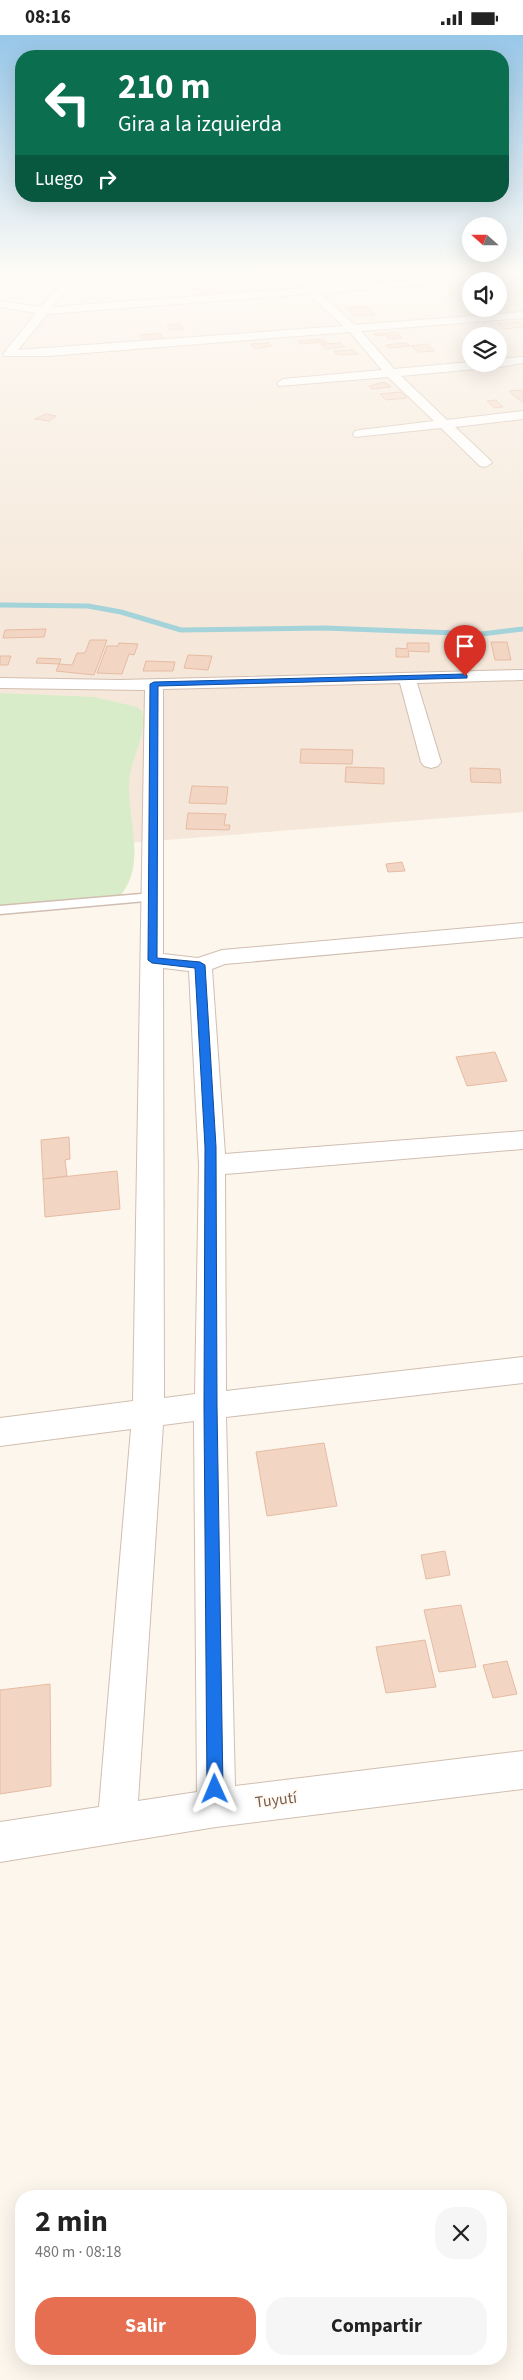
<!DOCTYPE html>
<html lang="es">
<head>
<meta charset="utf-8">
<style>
  :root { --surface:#fff; --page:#f6f6f6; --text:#222; --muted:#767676; --accent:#e76f51 }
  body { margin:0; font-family:"Source Sans 3",sans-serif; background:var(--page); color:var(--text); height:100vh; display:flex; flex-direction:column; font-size:19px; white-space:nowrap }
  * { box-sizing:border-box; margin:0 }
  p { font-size:16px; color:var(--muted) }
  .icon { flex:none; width:28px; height:28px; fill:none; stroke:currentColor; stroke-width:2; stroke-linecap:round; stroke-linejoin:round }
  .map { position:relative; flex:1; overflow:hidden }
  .panel { position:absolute; left:15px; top:2155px; width:492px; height:175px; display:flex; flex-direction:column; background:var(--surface); border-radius:20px; box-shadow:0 5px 20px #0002 }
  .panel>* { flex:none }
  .banner { position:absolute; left:15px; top:15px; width:494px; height:152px; border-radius:20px; box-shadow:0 5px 20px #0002; background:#0b6e4f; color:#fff; overflow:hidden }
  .needle { width:32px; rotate:291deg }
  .fabs { position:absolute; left:462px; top:182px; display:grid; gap:10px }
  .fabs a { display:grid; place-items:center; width:45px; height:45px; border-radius:50%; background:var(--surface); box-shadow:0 5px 20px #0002; font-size:25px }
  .pin { position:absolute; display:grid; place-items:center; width:42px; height:42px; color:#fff; margin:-51px -21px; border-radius:50% 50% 50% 0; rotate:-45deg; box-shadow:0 0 5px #0007 }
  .pin .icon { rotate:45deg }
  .me { position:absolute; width:55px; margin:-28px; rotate:359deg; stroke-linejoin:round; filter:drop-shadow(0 0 4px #0008) }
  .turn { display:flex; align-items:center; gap:18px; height:105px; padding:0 20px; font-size:22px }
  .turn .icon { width:65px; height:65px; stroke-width:2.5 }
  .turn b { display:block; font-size:35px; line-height:42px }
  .then { display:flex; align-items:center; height:48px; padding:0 20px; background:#0003; gap:10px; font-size:19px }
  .round { display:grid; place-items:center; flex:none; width:52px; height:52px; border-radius:20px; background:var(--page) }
  .overview { display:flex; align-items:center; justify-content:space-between; height:85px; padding:0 20px }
  h1 { font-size:30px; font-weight:700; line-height:38px }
  .button { display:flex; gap:10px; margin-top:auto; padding:10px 20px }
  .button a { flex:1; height:58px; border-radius:20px; background:var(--accent); color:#fff; font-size:20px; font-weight:700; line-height:58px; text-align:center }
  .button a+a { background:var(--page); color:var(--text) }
  .status { display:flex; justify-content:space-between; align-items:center; height:35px; padding:0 25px; background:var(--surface); direction:ltr }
  .status svg { height:14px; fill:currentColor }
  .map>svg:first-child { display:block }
  .residential { fill:#f5e8da; fill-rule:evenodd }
  .green { fill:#d8ecc9 }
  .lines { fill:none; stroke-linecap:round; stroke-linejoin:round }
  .stream { stroke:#a5d3da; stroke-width:5 }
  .building { fill:#f3d5c3; stroke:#e6bba3 }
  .lane-casing { stroke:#d1beb0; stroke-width:3 }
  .street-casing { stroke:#d1beb0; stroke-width:2 }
  .lane { fill:#fff; fill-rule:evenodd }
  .street { fill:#fff; fill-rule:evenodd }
  .route { fill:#1a73e8; stroke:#114b97 }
  .labels { text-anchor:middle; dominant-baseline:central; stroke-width:4; stroke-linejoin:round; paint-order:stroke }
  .near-street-label { font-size:16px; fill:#7a5c4d; stroke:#fffaf3 }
</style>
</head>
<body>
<div class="status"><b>08:16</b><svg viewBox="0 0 49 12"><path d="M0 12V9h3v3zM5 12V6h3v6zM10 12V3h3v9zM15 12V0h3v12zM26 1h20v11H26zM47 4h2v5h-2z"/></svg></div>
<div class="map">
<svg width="523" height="2345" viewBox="0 0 523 2345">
  <rect width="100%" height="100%" fill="#fdf6ec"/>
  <!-- residential -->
  <path class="residential" d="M0,237h523v540l-523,41zM471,246h28v28h-28zM471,301h28v28h-28z"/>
  <!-- green -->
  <path class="green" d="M0,658l94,4 43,10 5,4c5,21 -8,42 -12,63 -6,41 19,88 -10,122l-120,14z"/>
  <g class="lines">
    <!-- stream -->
    <path class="stream" d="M0,570l88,1 33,6 60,18 143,-2 158,6 41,-5"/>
  </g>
  <!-- building -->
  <g class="building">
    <path d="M33,237h17l-11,5 -13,-2z"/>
    <path d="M323,240h11l6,6h-12z"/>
    <path d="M213,251l7,8 -16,1 -8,-8z"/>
    <path d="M367,271l8,9 -21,1 -7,-9z"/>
    <path d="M519,287l4,5 -19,2 -6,-5z"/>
    <path d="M180,289l3,5 -13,1 -3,-5z"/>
    <path d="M396,297l6,6 -13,1 -4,-4 -8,1 -3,-2z"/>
    <path d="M160,298l4,7 -20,1 -4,-6z"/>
    <path d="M324,304l2,3 -26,2 -2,-3z"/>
    <path d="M269,308l2,3 -17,3 -3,-5z"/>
    <path d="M341,308l4,4 -20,2 -4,-5z"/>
    <path d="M406,308l4,3 -21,2 -3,-3z"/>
    <path d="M428,309l7,7 -17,1 -7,-6z"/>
    <path d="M354,315l4,4 -14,1 -8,-1 -2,-3z"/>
    <path d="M385,347l6,5 -19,2 -3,-3z"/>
    <path d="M523,355v13l-14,-12z"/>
    <path d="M401,357l6,6 -21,2 -6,-6z"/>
    <path d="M496,365l7,7 -9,1 -7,-7z"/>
    <path d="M46,379l10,2 -7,5 -14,-2z"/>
    <path d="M46,594l-2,8 -41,1 2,-8z"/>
    <path d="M90,605h17l-13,35 -38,-4 3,-7 13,1 5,-12h8z"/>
    <path d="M491,607h16l4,18h-16z"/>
    <path d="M119,608l19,1 -4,11 -5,-1 -7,20 -25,-1 10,-27h11z"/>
    <path d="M407,608h22v9l-21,-1 1,6h-13v-9l11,1z"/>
    <path d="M450,609h22l4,15h-22z"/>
    <path d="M188,620l24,1 -4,14 -24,-2z"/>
    <path d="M0,621h11l-3,9h-8z"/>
    <path d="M38,623l23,1 -2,5 -23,-1z"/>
    <path d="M146,626l29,1 -2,9h-30z"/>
    <path d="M301,714l52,1 -1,14 -52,-1z"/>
    <path d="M346,732l38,1v16l-39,-2z"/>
    <path d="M470,733l30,1 1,14 -30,-1z"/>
    <path d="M192,751l36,1 -2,17 -37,-1z"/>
    <path d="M188,778l38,1 -2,11h6l-1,5 -43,-1z"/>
    <path d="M402,827l3,9 -17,1 -2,-8z"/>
    <path d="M495,1017l12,29 -40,5 -11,-29z"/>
    <path d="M69,1102l1,22 -5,1 2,16 -24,3 -2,-39z"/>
    <path d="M117,1136l3,38 -75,8 -2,-38z"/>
    <path d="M324,1408l13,63 -70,10 -11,-64z"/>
    <path d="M445,1516l5,24 -24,4 -5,-24z"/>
    <path d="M461,1570l15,62 -37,5 -15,-62z"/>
    <path d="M425,1605l11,47 -50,6 -10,-46z"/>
    <path d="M507,1626l10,33 -24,4 -10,-33z"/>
    <path d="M50,1649l1,102 -51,8v-104z"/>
  </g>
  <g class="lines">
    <!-- lane casing -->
    <g class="lane-casing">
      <path id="lane" d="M153,858l6,4 -2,3 -157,14v-8z"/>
    </g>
    <!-- street casing -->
    <g class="street-casing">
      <g id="street">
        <path d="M70,237h10l-28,35 250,-19 -16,-16h11l16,15 210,-15v5l-203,16 35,32 168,-13v6l-162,13 33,38 77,-7v2h21l-6,4 -85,8 46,44 76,-9v8l-68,8 35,33 2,3 -7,4 -5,-1 -39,-38 -86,9 -2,-3 2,-3 5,-1 74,-9 -46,-44 -109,9 -2,-3 6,-4 99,-9 -32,-38 -303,24h-42l-2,-2 2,-2 31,-39 -36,-6v-6l41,6zM309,259l34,32 -325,24 29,-36z"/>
        <path d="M523,322v6l-24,4 -5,-3h5v-5z"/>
        <path d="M523,635v10l-106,3 24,79 -3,4 -7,2 -7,-2 -3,-4 -21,-79 -237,6v265l35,4 24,-8 301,-27v14l-298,27 -13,5 13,185 298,-23v18l-298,25 1,217 297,-34v26l-297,34 9,369 288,-35v38l-307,38 -216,35v-40l99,-15 32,-378 -131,17v-28l133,-17 12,-711 -145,-2v-10l120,2zM163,933l26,3 10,194 -4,229 -31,4zM194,1386l3,371 -59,9 25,-376z"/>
      </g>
    </g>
    <!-- lane -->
    <use href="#lane" class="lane"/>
    <!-- street -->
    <use href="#street" class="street"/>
  </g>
  <!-- sky -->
  <linearGradient id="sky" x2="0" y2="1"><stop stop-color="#97c7e8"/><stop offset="0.42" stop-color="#fefbf6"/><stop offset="1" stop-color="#fefbf6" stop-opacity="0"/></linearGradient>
  <rect width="523" height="565" fill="url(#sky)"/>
  <!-- route -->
  <path class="route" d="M465,639l2,1v3l-309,8 -1,272 43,4 5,3 11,182 1,259 6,383 -2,5 -6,3 -5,-3 -3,-5 -3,-383 1,-259 -10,-179 -43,-5 -4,-3 2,-276 4,-2z"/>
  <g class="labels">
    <!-- near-street labels -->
    <g class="near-street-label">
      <text transform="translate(276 1765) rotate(-7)">Tuyutí</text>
    </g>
  </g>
</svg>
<div class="fabs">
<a><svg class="needle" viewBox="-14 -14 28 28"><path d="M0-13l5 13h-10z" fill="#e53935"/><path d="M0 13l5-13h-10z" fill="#767676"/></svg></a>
<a><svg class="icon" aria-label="sound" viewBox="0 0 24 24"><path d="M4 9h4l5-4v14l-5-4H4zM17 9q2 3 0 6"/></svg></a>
<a><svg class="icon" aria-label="layers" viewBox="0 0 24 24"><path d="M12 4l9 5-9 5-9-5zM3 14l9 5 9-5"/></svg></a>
</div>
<div class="pin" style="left:465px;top:641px;background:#d93025"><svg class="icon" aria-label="arrive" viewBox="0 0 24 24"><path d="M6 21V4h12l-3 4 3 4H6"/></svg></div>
<svg class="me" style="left:215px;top:1754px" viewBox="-20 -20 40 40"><path d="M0-17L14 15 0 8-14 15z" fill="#1a73e8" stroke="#fff" stroke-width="4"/></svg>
<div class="banner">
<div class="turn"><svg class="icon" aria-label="left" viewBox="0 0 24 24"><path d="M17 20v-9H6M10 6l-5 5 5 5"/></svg><div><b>210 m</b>Gira a la izquierda</div></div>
<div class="then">Luego<svg class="icon" aria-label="right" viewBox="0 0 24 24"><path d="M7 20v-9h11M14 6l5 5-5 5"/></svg></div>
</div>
<section class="panel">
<div class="overview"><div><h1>2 min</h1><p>480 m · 08:18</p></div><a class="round"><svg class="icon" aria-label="close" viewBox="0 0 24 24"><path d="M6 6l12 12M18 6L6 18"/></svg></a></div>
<div class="button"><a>Salir</a><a>Compartir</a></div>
</section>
</div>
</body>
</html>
